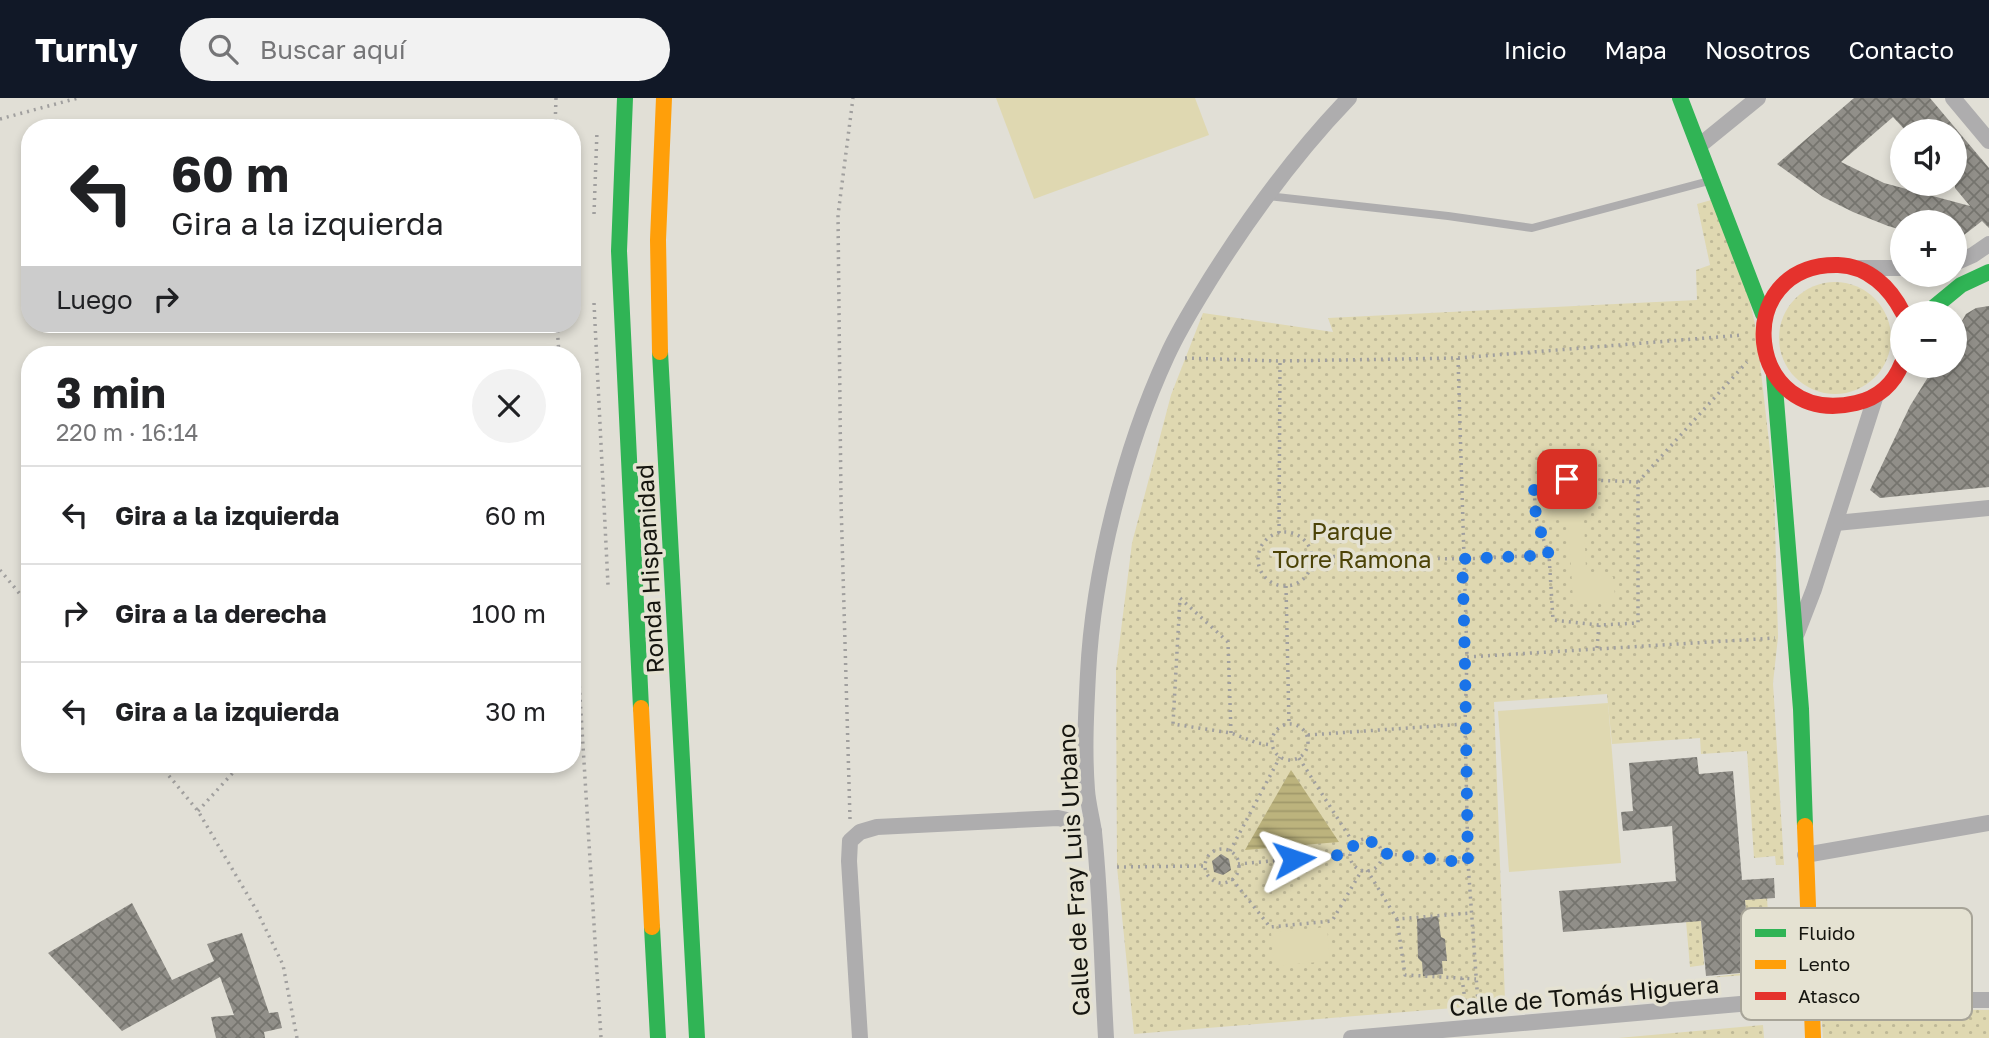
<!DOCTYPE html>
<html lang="es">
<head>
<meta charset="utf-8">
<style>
  :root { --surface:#fff; --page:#f2f2f2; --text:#202124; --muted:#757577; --line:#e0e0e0; --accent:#111827 }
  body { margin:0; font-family:"Golos Text",sans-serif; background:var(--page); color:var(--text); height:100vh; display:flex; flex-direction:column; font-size:26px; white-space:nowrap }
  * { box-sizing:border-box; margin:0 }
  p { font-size:23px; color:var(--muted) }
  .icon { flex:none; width:38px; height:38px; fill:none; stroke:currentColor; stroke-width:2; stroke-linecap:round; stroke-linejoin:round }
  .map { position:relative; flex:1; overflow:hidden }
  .details { position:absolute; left:21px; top:248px; width:560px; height:427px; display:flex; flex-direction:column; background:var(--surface); border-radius:28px; box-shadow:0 4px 10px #0003 }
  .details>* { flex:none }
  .banner { position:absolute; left:21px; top:21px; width:560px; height:214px; border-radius:28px; box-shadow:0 4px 10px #0003; background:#fff; color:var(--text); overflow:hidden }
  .fabs { position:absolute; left:1890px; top:21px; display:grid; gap:14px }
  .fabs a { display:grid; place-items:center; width:77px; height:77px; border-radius:50%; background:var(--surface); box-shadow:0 4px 10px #0003; font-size:35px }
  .pin { position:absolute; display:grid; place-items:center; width:60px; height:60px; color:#fff; margin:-30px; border-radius:14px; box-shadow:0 4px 10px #0006 }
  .me { position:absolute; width:77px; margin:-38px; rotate:85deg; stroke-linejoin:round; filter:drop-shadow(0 0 5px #0008) }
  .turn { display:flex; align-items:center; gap:24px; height:147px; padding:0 35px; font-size:32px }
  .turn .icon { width:91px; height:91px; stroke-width:2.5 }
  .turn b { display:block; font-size:49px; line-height:60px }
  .then { display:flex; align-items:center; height:66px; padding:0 35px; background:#0003; gap:14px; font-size:26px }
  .round { display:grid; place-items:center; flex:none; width:74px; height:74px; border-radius:37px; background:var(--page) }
  .overview { display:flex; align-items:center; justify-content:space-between; height:119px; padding:0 35px }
  h1 { font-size:42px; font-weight:700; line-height:52px }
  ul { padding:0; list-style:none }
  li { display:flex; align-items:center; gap:21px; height:98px; padding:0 35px; border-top:2px solid var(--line) }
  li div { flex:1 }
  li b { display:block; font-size:26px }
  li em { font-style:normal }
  header { display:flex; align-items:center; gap:42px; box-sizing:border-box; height:98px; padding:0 35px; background:var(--accent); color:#fff }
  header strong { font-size:33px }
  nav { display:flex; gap:38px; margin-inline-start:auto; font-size:24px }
  .search { width:490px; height:63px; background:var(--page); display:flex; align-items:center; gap:18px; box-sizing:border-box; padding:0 24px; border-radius:38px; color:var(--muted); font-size:26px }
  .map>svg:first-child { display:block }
  .grass { fill:url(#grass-dots) }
  .pitch { fill:#dfd8b1 }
  .water { fill:url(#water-rules) }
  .building { fill:url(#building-cross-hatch); fill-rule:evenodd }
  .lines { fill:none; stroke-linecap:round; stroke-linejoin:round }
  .path { stroke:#a09f9e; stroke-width:3.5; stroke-dasharray:2 5; stroke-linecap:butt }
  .lane { stroke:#aeadae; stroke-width:8 }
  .street { stroke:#aeadae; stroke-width:16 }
  .fast { stroke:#30b455; stroke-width:16 }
  .slow { stroke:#ff9f0a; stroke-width:16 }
  .jam { stroke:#e5322d; stroke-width:16 }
  .route { stroke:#1a73e8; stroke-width:12; stroke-dasharray:0 21.6 }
  .labels { text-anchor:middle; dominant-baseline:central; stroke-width:7; stroke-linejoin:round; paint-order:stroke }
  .park-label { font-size:24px; fill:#4c4307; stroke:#e5e2d2 }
  .street-label { font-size:24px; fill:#15150f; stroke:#e5e2d2 }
  .key { fill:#e5e2d2; stroke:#a7a498; stroke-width:2 }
  .key-label { font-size:19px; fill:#15150f }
</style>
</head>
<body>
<header>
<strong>Turnly</strong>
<div class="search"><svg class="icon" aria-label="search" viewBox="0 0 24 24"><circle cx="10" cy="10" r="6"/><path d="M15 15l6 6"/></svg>Buscar aquí</div>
<nav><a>Inicio</a><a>Mapa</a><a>Nosotros</a><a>Contacto</a></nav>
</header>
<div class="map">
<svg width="1989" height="940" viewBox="0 0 1989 940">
  <defs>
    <pattern id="grass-dots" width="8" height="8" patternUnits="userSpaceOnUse" patternTransform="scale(1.75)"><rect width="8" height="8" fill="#dfd8b1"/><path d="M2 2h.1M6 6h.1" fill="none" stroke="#beb897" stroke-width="1.8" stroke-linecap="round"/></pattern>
    <pattern id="water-rules" width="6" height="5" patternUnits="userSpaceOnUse" patternTransform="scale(1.75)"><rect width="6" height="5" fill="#bcb37d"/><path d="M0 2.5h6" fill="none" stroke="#a1996b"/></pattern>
    <pattern id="building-cross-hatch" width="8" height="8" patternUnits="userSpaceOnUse" patternTransform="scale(1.75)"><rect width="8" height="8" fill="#918f89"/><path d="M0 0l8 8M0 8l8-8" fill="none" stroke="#75746e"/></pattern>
  </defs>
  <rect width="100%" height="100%" fill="#e1dfd6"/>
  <!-- grass -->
  <g class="grass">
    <path d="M1715,101l31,87 10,42 18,158 4,151 -5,46 11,182h-8l-1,-9 -21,2 -7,-107 -46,3 -1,-16 -88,6 -5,-50 -113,8 11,298 -39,7 -332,27 -17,-167 -1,-197 16,-127 39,-148 32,-82 130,19 -5,-14 369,-18 -1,-30 14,-5 -13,-61z"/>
    <circle cx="1835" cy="240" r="56"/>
    <path d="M1767,800l5,75 -66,5 45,-6 -6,-72z"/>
    <path d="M1701,822l3,45 -14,2 -4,-46z"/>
    <path d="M1821,910l168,2v28h-166z"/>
    <path d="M1763,927l1,13h-146z"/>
  </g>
  <!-- pitch -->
  <g class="pitch">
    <path d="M996,0h199l14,37 -175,64z"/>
    <path d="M1570,388l8,3 5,7 3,74 4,4h17l6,3 2,19 -4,6 -27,2 -11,-5 -5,-79c-10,-7 -25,2 -35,-4l-1,-27z"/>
    <path d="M1608,605l13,160 -112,9 -11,-161z"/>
    <path d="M1327,829l3,34 -56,5 -3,-34z"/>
  </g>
  <!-- water -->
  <path class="water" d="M1291,672l48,72 -94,8z"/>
  <!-- building -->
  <g class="building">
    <path d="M1854,0h76l59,70v60l-7,-7 -27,21v-20h-53v8l-14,-4 -35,-14 -30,-15 -46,-33zM1893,19l13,14h49v57l15,18 -86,-23 -43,-21z"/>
    <path d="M1989,208v181l-109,11 -10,-8 40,-84 25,-40h20v-33l11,-19 10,-6z"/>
    <path d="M1697,659l2,17 34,-3 9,109 32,-2 1,20 -30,2 6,72 -45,4 -5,-55 -138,11 -4,-41 117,-10 -4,-55 -49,5 -2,-19 12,-1 -4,-48z"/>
    <path d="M1221,756l8,5 2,11 -8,5 -9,-3 -2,-11z"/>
    <path d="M132,805l40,77 42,-19 -7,-17 35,-11 27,80 9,-1 4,16 -18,4 1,6h-49l-5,-21 23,-2 -14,-38 -98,54 -74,-78z"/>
    <path d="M1438,818l3,21 4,2 2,22h-5l1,13 -20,2 -1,-14 -4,-4 -1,-39z"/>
  </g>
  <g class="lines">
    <!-- path -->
    <g class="path">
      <path d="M0,21l78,-21"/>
      <path d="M555,30l1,-30"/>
      <path d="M594,116l3,-83"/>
      <path d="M594,205l14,282"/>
      <path d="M557,226l2,31"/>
      <path d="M1185,260l95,3 178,-3 285,-23"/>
      <path d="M1458,260l9,299 -2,67 3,139 10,140"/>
      <path d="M1638,384l109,-120"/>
      <circle cx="1285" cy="461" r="27"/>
      <path d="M1279,435l1,-172"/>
      <path d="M1312,458l150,3 86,-4"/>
      <path d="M572,469l29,471"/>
      <path d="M0,472l30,36"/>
      <path d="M1286,488l3,137"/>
      <path d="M1597,550l2,-23 39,-2v-141l-95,-4 -9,10 2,30 13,37 4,65 46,5"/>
      <path d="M1467,559l308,-19"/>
      <circle cx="1290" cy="644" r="18"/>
      <path d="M1231,635l-3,-91 -48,-44 -7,126 58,9 26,10 15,2"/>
      <path d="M1308,637l157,-11"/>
      <path d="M1299,660l55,86"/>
      <path d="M160,667l38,46 59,100 26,54 14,73"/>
      <path d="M198,713l42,-46"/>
      <path d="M850,721l-9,-317 -3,-287 15,-117"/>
      <circle cx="1366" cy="757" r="16"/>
      <circle cx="1222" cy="768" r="17"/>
      <path d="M1230,753l50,-94"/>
      <path d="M1381,755l87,10"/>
      <path d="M1238,766l112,-10"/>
      <path d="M1117,769l88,-1"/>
      <path d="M1367,772l30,49 74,-6"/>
      <path d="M1232,781l38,48 62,-6 30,-51"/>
      <path d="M1397,821l8,56 71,4"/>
      <path d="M1462,880l4,30"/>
    </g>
    <!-- lane -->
    <path class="lane" d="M1268,98l180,20 84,12 177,-47"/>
    <!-- street -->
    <g class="street">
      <path d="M1953,0l36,43"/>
      <path d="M1699,48l59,-48"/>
      <path d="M1955,165l18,-8 16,-11"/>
      <path d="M1859,170h43"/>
      <path d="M1836,425l153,-15"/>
      <path d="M1797,535l17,-44 61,-191"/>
      <path d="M1805,757l184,-32"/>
      <path d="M860,940l-11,-177 1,-20 10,-9 17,-5 181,-9 22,5 14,8"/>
      <path d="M1106,940c-4,-68 -5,-138 -12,-206 -2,-14 -6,-28 -7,-42 -3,-38 -1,-78 1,-116 5,-102 36,-225 79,-318 12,-27 28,-52 44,-78 41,-65 85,-125 138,-180"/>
      <path d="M1351,940l434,-38h204"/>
    </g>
    <!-- fast -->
    <g class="fast">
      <path d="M625,0l-6,153 22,457"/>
      <path d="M1680,0l83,216"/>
      <path d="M1927,215l34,-28 28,-13"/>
      <path d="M660,254l37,686"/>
      <path d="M1774,277l27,334 4,117"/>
      <path d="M652,829l6,111"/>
    </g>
    <!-- slow -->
    <g class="slow">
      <path d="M660,254l-2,-112 6,-142"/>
      <path d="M641,610l11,219"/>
      <path d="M1805,728l8,212"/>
    </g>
    <!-- jam -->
    <path class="jam" d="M1902,265c-8,21 -24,35 -46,40 -111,26 -128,-140 -18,-138 30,1 52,22 65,48"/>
  </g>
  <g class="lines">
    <!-- route -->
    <path class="route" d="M1294,761l56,-5 4,-10 10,-5 13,5 4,9 87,10c-2,-101 -2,-202 -6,-304l87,-4 -13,-37 -2,-30 9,-10 24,1"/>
  </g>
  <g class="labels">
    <!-- park labels -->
    <g class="park-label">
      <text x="1352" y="432">Parque<tspan x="1352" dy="28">Torre Ramona</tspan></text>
    </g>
    <!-- street labels -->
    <g class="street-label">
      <text transform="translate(649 471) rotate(-93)">Ronda Hispanidad</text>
      <text transform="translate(1073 772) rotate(-93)">Calle de Fray Luis Urbano</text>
      <text transform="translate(1584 897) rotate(-5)">Calle de Tomás Higuera</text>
    </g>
  </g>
  <!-- legend -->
  <rect x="1741" y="810" width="231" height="112" rx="10" class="key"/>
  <rect x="1755" y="831" width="31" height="8" fill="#30b455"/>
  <rect x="1755" y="862" width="31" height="9" fill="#ff9f0a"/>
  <rect x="1755" y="894" width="31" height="8" fill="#e5322d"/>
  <g class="key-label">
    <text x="1798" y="842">Fluido</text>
    <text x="1798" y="873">Lento</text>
    <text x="1798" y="905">Atasco</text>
  </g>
</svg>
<div class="fabs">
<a><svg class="icon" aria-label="sound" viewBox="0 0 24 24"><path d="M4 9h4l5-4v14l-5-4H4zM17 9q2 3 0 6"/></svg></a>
<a>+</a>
<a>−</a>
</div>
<div class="pin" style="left:1567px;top:381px;background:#d93025"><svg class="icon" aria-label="arrive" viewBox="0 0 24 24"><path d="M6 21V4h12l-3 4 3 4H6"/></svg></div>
<svg class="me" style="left:1294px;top:761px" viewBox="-20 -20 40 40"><path d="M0-17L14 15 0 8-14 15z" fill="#1a73e8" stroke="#fff" stroke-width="4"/></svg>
<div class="banner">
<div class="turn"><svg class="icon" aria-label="left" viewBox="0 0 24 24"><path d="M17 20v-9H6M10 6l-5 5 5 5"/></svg><div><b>60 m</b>Gira a la izquierda</div></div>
<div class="then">Luego<svg class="icon" aria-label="right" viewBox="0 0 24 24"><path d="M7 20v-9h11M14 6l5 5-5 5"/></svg></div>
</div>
<section class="details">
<div class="overview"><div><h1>3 min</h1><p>220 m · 16:14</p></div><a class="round"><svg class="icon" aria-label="close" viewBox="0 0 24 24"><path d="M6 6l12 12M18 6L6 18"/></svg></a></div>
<ul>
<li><svg class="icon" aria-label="left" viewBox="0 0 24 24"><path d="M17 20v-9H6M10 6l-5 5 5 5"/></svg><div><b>Gira a la izquierda</b></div><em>60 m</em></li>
<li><svg class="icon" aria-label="right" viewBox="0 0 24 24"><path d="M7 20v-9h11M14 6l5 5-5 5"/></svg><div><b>Gira a la derecha</b></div><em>100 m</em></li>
<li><svg class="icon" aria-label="left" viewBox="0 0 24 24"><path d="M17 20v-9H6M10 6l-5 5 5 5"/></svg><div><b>Gira a la izquierda</b></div><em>30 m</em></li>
</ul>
</section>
</div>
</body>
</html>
